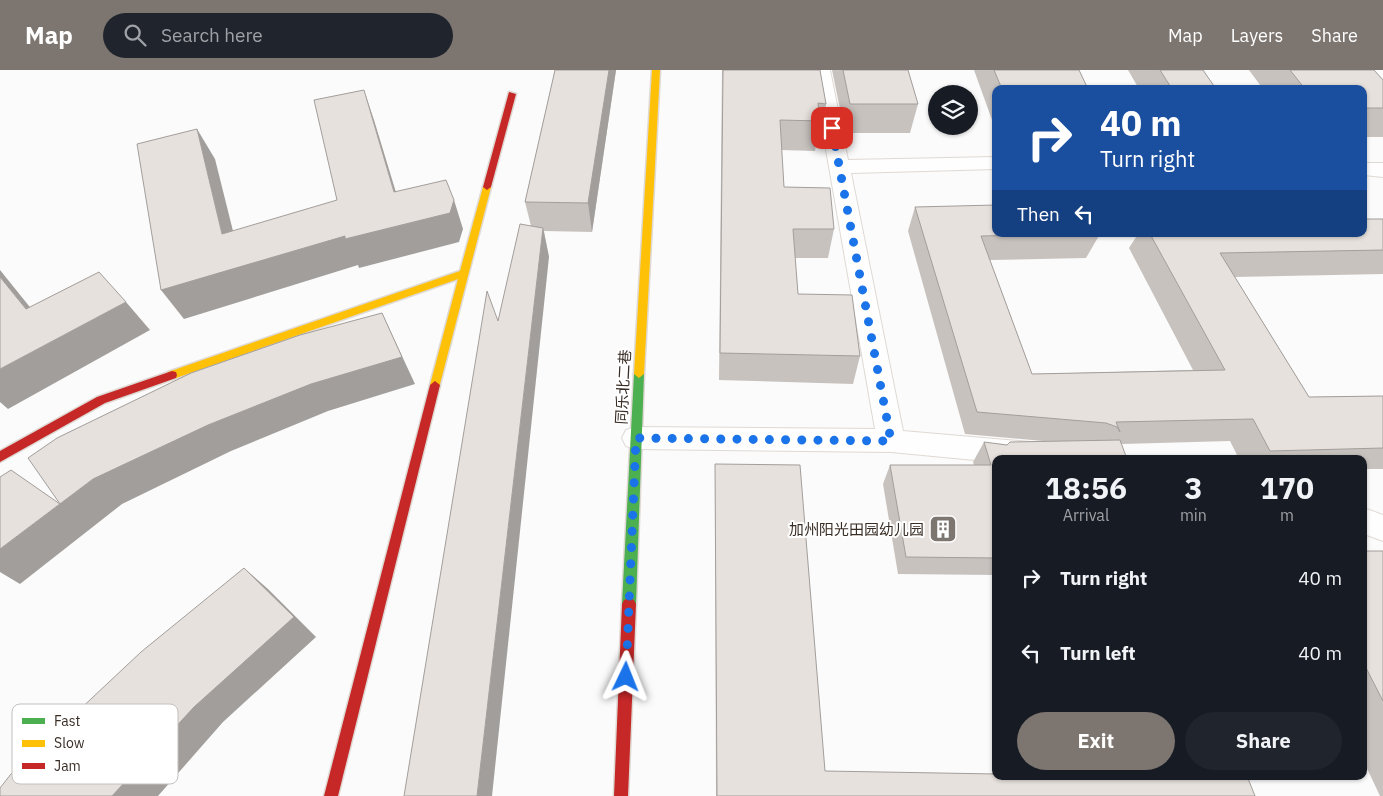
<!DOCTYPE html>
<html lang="en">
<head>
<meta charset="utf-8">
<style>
  :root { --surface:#171b24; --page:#20242c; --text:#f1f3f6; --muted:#9ea1a6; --accent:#7c7570 }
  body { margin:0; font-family:"IBM Plex Sans","Noto Sans SC",sans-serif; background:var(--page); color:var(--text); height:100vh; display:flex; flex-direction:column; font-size:19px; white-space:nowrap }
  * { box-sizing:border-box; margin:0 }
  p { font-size:16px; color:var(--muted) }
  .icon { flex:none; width:28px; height:28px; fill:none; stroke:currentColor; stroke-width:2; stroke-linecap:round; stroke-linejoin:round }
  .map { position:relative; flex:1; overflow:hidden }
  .side { position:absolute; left:992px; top:385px; width:375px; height:325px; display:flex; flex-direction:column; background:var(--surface); border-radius:10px; box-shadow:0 1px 4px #0004 }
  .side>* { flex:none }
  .banner { position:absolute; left:992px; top:15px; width:375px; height:152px; border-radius:10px; box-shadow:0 1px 4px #0004; background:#1a4fa0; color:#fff; overflow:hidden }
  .fabs { position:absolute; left:928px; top:15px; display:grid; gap:10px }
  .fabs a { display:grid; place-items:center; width:50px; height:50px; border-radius:50%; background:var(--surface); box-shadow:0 1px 4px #0004; font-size:25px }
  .pin { position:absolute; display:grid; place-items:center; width:42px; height:42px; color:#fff; margin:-21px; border-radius:10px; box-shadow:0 2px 8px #0006 }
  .me { position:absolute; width:55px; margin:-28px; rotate:2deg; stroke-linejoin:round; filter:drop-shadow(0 0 4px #0008) }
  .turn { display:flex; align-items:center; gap:18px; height:105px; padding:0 25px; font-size:22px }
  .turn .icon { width:65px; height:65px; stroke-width:2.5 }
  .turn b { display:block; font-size:35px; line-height:42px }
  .then { display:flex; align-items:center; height:48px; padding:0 25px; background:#0003; gap:10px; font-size:19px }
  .eta { display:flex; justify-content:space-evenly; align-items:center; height:85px; text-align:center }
  .eta b { font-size:30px; font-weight:800; line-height:35px }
  .cta { display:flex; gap:10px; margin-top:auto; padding:10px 25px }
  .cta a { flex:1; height:58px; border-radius:30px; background:var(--accent); color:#fff; font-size:20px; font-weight:800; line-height:58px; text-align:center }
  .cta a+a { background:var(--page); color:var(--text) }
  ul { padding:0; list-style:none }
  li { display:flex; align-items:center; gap:15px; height:75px; padding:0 25px }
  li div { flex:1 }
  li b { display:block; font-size:19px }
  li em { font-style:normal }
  header { display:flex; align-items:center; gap:30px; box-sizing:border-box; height:70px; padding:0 25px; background:var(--accent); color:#fff }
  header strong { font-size:24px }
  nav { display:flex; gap:28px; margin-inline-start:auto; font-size:18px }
  .search { width:350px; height:45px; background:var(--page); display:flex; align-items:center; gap:12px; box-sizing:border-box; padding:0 18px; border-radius:28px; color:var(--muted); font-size:19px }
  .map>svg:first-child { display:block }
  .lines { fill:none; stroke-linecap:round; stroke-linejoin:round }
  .street-casing { stroke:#dfd9d4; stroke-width:2 }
  .fast-casing { stroke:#dfd9d4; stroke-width:3 }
  .slow-casing { stroke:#dfd9d4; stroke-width:3 }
  .jam-casing { stroke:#dfd9d4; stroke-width:3 }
  .street { fill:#fefefe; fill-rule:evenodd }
  .fast { fill:#4caf50; fill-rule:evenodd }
  .slow { fill:#ffc107; fill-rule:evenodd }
  .jam { fill:#c62828; fill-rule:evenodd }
  .wall { fill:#c7c2be }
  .shaded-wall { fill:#a29e9b }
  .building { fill:#e7e1dd; stroke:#a29e9b }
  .route { stroke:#1a73e8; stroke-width:9; stroke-dasharray:0 16.2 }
  .labels { text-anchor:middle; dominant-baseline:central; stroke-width:4; stroke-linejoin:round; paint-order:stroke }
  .street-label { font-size:15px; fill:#382d25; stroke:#fff }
  .poi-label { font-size:15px; fill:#382d25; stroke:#fff; text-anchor:end }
  .key { fill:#fff; stroke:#c3c0be; stroke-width:1 }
  .key-label { font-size:14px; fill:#382d25 }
</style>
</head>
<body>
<header>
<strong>Map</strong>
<div class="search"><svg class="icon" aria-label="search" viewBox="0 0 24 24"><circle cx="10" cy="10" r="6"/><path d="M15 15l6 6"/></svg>Search here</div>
<nav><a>Map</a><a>Layers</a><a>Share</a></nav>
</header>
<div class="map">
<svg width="1383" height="726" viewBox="0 0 1383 726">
  <rect width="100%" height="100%" fill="#fbfbfb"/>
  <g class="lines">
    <!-- street casing -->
    <g class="street-casing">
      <g id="street">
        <path d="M812,0h18l18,90 148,-3v12l-145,4 52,258 186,16 10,4 4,8h-107v3l-105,-10 -255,-3 -10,-3 -4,-8 4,-8 10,-3 239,2z"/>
        <path d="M1364,93h19v14l-19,-2z"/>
        <path d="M1364,438l19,7v26l-19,-7z"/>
      </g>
    </g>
    <!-- fast casing -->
    <g class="fast-casing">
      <path id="fast" d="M639,300l5,4 -8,230 -2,4 -5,2 -5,-2 -2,-4 12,-230z"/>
    </g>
    <!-- slow casing -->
    <g class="slow-casing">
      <g id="slow">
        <path d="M652,0h8l-16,304 -5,4 -5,-4z"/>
        <path d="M487,114l4,3 -52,201 -4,1 -5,-4 28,-106 -282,99h-8l-1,-3 1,-3 292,-101 23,-84z"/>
      </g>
    </g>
    <!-- jam casing -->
    <g class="jam-casing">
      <g id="jam">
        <path d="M509,22l7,2 -25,93 -4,3 -4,-3z"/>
        <path d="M172,301l4,1 1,3 -1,3 -71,25 -105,59v-11l97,-54z"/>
        <path d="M435,311l5,4 -102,411h-14l106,-411z"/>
        <path d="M629,528l5,2 2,4 -8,192h-14l8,-192 2,-4z"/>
      </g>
    </g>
    <!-- street -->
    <use href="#street" class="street"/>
    <!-- fast -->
    <use href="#fast" class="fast"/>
    <!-- slow -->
    <use href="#slow" class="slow"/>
    <!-- jam -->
    <use href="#jam" class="jam"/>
  </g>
  <!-- wall -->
  <g class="wall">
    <path d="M555,0h61l-24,162 -48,-1 5,26 -51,64 33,-95 -6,-24z"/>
    <path d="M722,0h98l6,34 -5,29h-3l-3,18 -34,-1 3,37 50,42 -6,29h-33l3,36 62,62 -7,28 -134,-4z"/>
    <path d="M832,0h76l10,34 -8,29h-65z"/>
    <path d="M974,0h105l9,19h-92v42z"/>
    <path d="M1128,0h75l13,19h-77z"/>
    <path d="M1249,0h125l9,10v57h-19v-48h-101z"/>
    <path d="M915,137l81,27h104l-14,24 -96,2 42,114 161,-4 -64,-122 9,-14h226l19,-15v55l-148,3 74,120 74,-1v73h-19v-10h-125l-9,-18 -108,3 -126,15v116l-98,-1 -15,-90 7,-19h84l-1,-3 11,-20 23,3 36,-4 -78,-7 -57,-203z"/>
    <path d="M715,394l110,307 430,25h-539l-1,-313z"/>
    <path d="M1364,481h19v245h-3l-16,-34z"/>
  </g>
  <!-- shaded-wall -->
  <g class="shaded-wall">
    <path d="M609,0h7l-24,162 -4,-29z"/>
    <path d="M364,20l10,30 31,102 -11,-30z"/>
    <path d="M197,59l18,30 26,104 -19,-29z"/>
    <path d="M454,130l9,29 -4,13 -100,26 -1,-3 -174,54 -23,-29z"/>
    <path d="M543,158l6,29 -57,539h-15z"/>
    <path d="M0,200l54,67 -28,-28 -26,-32z"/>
    <path d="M126,232l24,28 -142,79 -8,-7v-33z"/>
    <path d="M382,243l33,71 -87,27 -97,40 -109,53 -102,80 -20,-12v-23l93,-70z"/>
    <path d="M244,498l24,21 48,48 -93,85 -65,74h-46z"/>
  </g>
  <!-- building -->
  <g class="building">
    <path d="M555,0h54l-21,133 -63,-1z"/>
    <path d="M723,0h97l6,34 -8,-1 2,18 -40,-1 4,67 46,1 4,41h-41l5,65 54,1 8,61 -140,-3z"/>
    <path d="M843,0h65l10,34h-68z"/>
    <path d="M994,0h85l9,19h-86z"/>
    <path d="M1160,0h43l13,19h-44z"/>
    <path d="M1290,0h84l9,10v28h-19v-19h-59z"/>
    <path d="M364,20l30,102 52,-12 8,20 -4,13 -105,26v-3l-184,54 -24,-146 60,-15 25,105 115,-34 -23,-100z"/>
    <path d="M996,135v29h78l-93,2 51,138 193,-4 -75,-136h214v-15h19v31l-163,3 89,144 74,-1v52l-113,3 -17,-32 -137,3 4,10 -3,-5 -11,-4 -129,-11 -62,-205z"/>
    <path d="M520,154l23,4 -66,568h-73l83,-505 11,30z"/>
    <path d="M99,202l27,30 -126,67v-92l26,32z"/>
    <path d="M382,243l20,44 -91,27 -103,41 -115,54 -93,70v-72l11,-7 49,34 -32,-46 29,-20 134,-65 109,-38z"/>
    <path d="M1120,370l7,19h-131v99l-90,-1 -16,-92h101l-7,-23 23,3 3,-3z"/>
    <path d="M715,394l85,1 25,306 171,3v2h251l8,20h-538z"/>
    <path d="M1364,481h19v150l-19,-37z"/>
    <path d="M244,498l50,49 -100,90 -82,89h-112v-8l11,-14 130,-122z"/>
  </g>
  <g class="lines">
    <!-- route -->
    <path class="route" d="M626,607l10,-239 255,3 -59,-313"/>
  </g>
  <!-- icons -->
  <defs>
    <g id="building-square" transform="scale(1.4375)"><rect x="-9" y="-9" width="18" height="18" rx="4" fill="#7c7570" stroke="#fff"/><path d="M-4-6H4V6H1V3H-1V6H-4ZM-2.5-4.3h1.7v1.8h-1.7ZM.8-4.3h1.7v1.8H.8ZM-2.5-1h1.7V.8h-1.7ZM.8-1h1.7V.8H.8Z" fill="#fff"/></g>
  </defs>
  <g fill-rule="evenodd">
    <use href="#building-square" x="943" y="459"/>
  </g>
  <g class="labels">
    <!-- street labels -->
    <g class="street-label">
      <text transform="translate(623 317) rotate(-87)">同乐北二巷</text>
    </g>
    <!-- poi labels -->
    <g class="poi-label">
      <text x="924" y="459">加州阳光田园幼儿园</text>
    </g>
  </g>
  <!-- legend -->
  <rect x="12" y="634" width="166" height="80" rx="8" class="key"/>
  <rect x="22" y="648" width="23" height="6" fill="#4caf50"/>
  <rect x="22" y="670" width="23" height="7" fill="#ffc107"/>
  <rect x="22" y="693" width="23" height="6" fill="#c62828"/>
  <g class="key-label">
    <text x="54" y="656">Fast</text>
    <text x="54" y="678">Slow</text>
    <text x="54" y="701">Jam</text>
  </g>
</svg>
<div class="fabs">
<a><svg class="icon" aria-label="layers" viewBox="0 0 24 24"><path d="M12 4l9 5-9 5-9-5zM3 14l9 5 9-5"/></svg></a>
</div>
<div class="pin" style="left:832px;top:58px;background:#d93025"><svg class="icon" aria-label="arrive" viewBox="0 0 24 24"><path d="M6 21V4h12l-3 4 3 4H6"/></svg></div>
<svg class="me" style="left:626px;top:607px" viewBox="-20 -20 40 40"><path d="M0-17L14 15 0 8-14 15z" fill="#1a73e8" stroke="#fff" stroke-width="4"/></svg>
<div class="banner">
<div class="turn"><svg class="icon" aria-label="right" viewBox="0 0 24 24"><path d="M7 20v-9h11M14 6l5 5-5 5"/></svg><div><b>40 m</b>Turn right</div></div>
<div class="then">Then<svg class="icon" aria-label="left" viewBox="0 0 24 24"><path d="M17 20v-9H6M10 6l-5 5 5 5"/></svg></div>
</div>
<section class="side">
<div class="eta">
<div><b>18:56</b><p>Arrival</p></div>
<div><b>3</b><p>min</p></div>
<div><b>170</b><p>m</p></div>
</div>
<ul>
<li><svg class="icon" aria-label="right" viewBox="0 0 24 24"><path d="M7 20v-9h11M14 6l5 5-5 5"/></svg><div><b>Turn right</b></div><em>40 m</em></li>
<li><svg class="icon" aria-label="left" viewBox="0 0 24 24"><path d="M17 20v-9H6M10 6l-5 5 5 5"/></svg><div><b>Turn left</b></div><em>40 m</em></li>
</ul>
<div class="cta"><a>Exit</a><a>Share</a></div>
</section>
</div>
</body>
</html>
